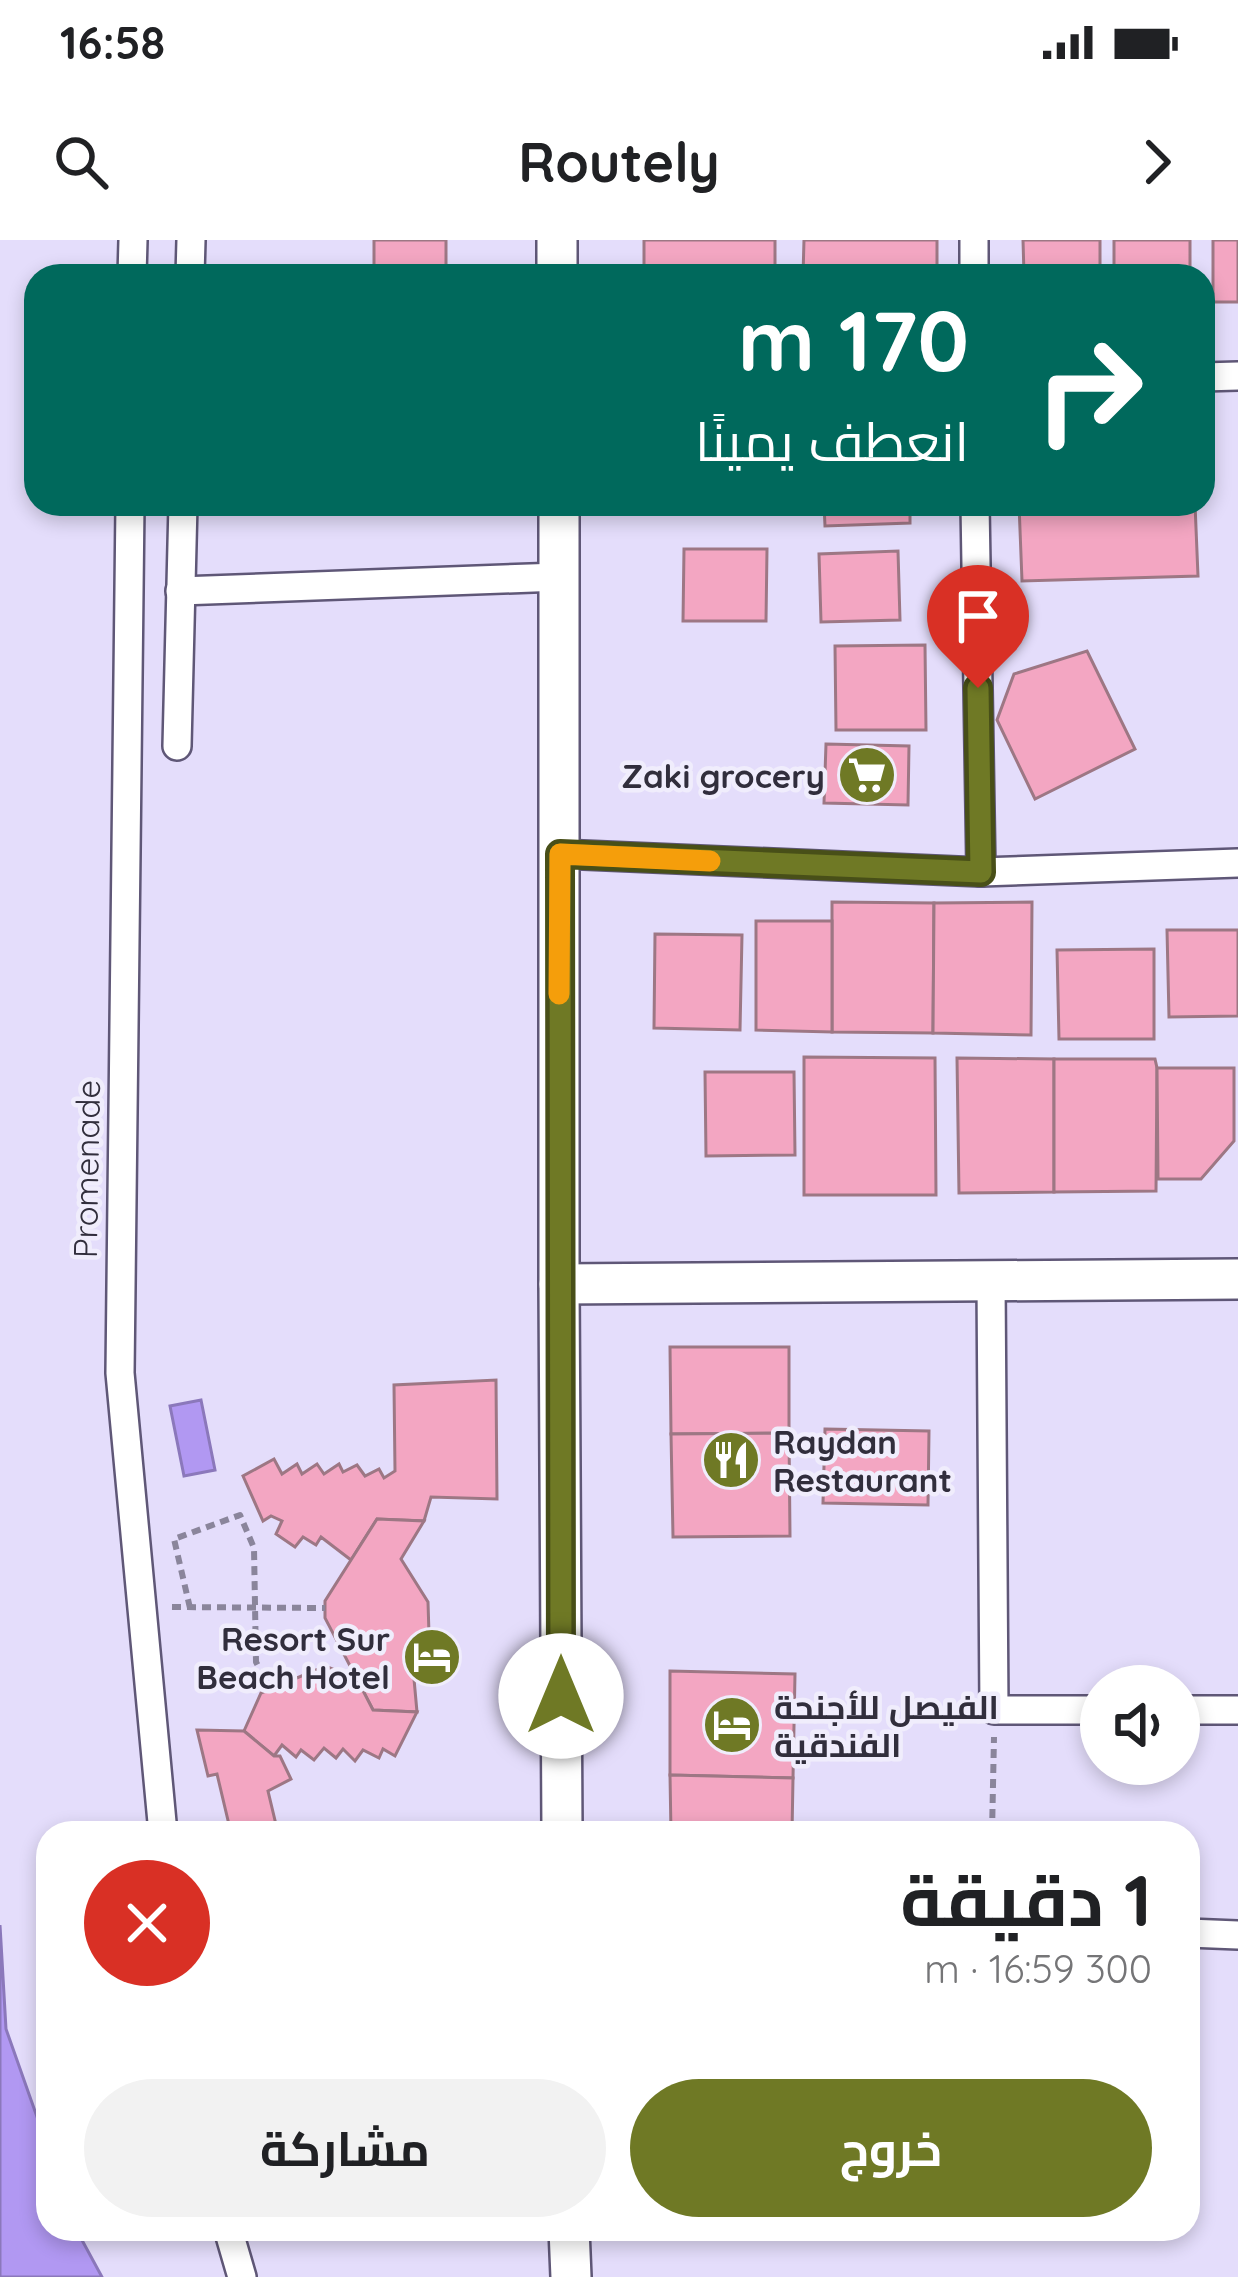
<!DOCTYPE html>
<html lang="ar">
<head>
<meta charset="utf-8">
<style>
  :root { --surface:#fff; --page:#f2f2f2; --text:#202124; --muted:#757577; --accent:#6f7925 }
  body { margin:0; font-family:Quicksand,Cairo,sans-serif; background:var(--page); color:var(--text); direction:rtl; height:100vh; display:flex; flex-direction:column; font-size:45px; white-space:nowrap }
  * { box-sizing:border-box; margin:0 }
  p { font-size:39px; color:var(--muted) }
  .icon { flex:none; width:66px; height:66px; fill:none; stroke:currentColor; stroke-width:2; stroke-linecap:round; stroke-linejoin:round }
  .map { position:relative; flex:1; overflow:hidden; direction:ltr }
  .drawer { position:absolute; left:36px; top:1581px; width:1164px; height:420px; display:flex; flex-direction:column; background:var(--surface); border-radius:36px; box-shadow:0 6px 18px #0003; direction:rtl }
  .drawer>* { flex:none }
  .hud { position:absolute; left:24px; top:24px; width:1191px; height:252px; border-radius:36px; box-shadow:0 6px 18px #0003; direction:rtl; background:#00695c; color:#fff; overflow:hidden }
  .controls { position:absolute; left:1080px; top:1425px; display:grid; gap:24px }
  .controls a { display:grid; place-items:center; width:120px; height:120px; border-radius:50%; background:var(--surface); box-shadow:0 6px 18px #0003; font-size:60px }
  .pin { position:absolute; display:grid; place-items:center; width:102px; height:102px; color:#fff; margin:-123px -51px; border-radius:50% 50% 50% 0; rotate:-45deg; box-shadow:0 0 12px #0007 }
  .pin .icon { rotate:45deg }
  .me { position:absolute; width:132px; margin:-66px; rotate:0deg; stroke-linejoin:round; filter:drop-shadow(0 0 9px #0008) }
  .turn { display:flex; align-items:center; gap:42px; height:252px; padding:0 48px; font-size:54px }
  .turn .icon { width:156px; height:156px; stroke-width:2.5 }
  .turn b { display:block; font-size:84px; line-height:102px }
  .round { display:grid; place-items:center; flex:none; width:126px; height:126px; border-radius:63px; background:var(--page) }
  .head { display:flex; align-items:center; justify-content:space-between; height:204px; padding:0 48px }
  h1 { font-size:72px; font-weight:700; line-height:90px }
  .primary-button { display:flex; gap:24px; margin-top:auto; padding:24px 48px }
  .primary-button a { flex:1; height:138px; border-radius:72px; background:var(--accent); color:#fff; font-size:48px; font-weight:700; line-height:138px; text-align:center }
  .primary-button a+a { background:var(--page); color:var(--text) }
  .status { display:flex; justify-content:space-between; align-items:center; height:84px; padding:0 60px; background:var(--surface); direction:ltr }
  .status svg { height:33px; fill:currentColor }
  header { display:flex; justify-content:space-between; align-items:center; height:156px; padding:0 48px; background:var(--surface); font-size:54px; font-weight:700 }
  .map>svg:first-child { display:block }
  .water { fill:#b198f2; stroke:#8b78bb; stroke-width:3 }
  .building { fill:#f3a6c2; stroke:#9d7784; stroke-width:3 }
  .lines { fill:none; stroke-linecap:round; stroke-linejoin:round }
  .street-casing { stroke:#5f5777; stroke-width:32 }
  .secondary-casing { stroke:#5f5777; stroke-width:44 }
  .path { stroke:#8a859b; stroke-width:6; stroke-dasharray:9 6; stroke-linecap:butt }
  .street { stroke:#fff; stroke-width:27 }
  .secondary { stroke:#fff; stroke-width:39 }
  .route-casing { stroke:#484f18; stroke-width:30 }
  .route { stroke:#6f7925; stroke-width:21 }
  .slow { stroke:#f59e0b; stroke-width:21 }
  .labels { text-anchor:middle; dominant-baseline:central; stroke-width:9; stroke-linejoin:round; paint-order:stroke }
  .poi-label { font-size:33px; font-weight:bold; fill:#312e3c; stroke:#f0edfc; text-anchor:end }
  .street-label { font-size:33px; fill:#312e3c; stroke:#f0edfc }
</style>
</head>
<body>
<div class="status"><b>16:58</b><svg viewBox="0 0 49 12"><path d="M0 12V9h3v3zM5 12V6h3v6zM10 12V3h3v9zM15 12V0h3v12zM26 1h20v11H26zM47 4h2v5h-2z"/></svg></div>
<header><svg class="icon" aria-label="forward" viewBox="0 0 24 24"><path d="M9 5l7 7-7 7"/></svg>Routely<svg class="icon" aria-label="search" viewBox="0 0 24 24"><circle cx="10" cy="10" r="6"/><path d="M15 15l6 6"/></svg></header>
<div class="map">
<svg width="1238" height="2037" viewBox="0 0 1238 2037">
  <rect width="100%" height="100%" fill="#e4ddfb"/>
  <!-- water -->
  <g class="water">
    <path d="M201,1160l14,70 -31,6 -14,-70z"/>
    <path d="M0,1685l6,104 42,119v81h28l26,48h-102z"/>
  </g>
  <!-- building -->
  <g class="building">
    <rect x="374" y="0" width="72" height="36"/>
    <rect x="644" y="0" width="131" height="36"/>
    <path d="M804,0h133v36h-134z"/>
    <path d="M1023,0h77v35h-76z"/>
    <rect x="1114" y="0" width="76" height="36"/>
    <rect x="1213" y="0" width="25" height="62"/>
    <path d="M824,264h86v19l-85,3z"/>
    <path d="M1019,264h176l3,72 -176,5z"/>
    <path d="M684,309h83l-1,72h-83z"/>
    <path d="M898,311l2,69 -79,2 -2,-68z"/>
    <path d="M925,405l1,85h-90l-1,-84z"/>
    <path d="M1087,411l48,98 -100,50 -38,-79 17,-46z"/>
    <path d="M826,504l83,2 -1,59 -84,-2z"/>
    <path d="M832,662l102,1 -1,130 -101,-1z"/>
    <path d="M1032,662l-1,133 -98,-2 1,-130z"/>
    <path d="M756,681h76v111l-76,-2z"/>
    <path d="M1167,690h71v86l-69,1z"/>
    <path d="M655,694l87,1 -2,95 -86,-2z"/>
    <path d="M1154,709v90h-95l-2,-89z"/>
    <path d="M804,817l131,1 1,137h-132z"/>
    <path d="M957,818l97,1v133l-95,1z"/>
    <path d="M1054,819h101l2,9 -1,123 -102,1z"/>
    <path d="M1157,828h77v73l-33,38h-43z"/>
    <path d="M705,832h89l1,83 -89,1z"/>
    <path d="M670,1107h119v86l-118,1z"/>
    <path d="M496,1140l1,119 -66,-2 -7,24 -47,-2 -26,41 -30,-23 -5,8 -13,-8 -8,10 -19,-13 6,-13 -11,-5 -8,5 -20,-45 31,-17 8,15 15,-10 5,10 15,-10 7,10 15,-10 4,8 14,-7 8,11 14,-7 5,9 11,-7 -1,-86z"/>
    <path d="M825,1189l104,2 -1,74 -105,-2z"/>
    <path d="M789,1193l1,103 -117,1 -2,-103z"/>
    <path d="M377,1279l47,2 -23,38 27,43 1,32 -17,23 5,55 -44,-2 -48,-92v-17z"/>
    <path d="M325,1426l32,13 16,31 44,2 -22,44 -12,-7 -4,9 -16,-8 -8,11 -12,-12 -7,9 -12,-10 -10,12 -13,-10 -5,7 -14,-12 -8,11 -30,-25 17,-38z"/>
    <path d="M670,1431l125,3 -2,104 -123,-3z"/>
    <path d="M197,1490l47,1 30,25h6l11,23 -23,12 10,42h-47l-14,-59 -9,2z"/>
    <path d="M670,1535l123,3 -1,55h-121z"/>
  </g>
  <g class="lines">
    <!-- street casing -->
    <g class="street-casing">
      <g id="street">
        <path d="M132,36l1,-36"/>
        <path d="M190,36l1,-36"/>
        <path d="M974,36v-36"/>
        <path d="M1203,137l35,-1"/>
        <path d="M130,264l-10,869 43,460"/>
        <path d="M975,264l6,368"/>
        <path d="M180,351l379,-14"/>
        <path d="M177,506l6,-242"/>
        <path d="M560,614l421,18 257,-9"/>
        <path d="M991,1041l3,429h107"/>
        <path d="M1179,1470h59"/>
        <path d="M1188,1693l50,2"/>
        <path d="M228,1989l14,48"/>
      </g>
    </g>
    <!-- secondary casing -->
    <g class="secondary-casing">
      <g id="secondary">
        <path d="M557,0v36"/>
        <path d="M559,264v780l3,549"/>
        <path d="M559,1044l679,-5"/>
        <path d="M569,1989l2,48"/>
      </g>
    </g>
    <!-- path -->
    <g class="path">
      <path d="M172,1367l153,1"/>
      <path d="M190,1368l-16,-69 66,-24 14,33 2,114 14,27"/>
      <path d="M992,1593l2,-96"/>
    </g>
    <!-- street -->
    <use href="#street" class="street"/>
    <!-- secondary -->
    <use href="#secondary" class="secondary"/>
  </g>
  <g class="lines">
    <!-- route casing -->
    <g class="route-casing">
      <path id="route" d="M561,1456l-1,-842 421,18 -3,-184"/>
    </g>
    <!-- route -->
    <use href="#route" class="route"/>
    <!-- slow -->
    <path class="slow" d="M559,754l1,-140 150,7"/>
  </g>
  <!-- icons -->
  <defs>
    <g id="supermarket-disc" transform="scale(3)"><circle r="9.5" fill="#6f7925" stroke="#f0edfc"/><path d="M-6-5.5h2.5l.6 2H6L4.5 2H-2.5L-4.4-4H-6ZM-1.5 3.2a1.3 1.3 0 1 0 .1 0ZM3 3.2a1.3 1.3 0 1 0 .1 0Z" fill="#fff"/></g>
    <g id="restaurant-disc" transform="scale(3)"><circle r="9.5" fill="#6f7925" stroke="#f0edfc"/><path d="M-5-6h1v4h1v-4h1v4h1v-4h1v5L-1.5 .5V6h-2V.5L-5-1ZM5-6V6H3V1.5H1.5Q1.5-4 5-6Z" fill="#fff"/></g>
    <g id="hotel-disc" transform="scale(3)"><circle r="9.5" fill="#6f7925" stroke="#f0edfc"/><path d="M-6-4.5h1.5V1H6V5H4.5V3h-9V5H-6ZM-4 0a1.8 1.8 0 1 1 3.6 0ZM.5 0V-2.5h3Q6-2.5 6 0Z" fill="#fff"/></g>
  </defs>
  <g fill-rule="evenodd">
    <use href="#supermarket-disc" x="867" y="535"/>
    <use href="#restaurant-disc" x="731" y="1220"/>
    <use href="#hotel-disc" x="432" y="1417"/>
    <use href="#hotel-disc" x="732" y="1485"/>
  </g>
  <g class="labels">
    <!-- poi labels -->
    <g class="poi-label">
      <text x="825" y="535">Zaki grocery</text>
      <text x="773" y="1201" text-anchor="start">Raydan<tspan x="773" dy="38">Restaurant</tspan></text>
      <text x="390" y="1398">Resort Sur<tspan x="390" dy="38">Beach Hotel</tspan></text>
      <text x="774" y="1466" text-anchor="start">الفيصل للأجنحة<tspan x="774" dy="38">الفندقية</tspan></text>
    </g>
    <!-- street labels -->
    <g class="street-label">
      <text transform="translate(86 929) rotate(-89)">Promenade</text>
    </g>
  </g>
</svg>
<div class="controls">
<a><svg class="icon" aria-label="sound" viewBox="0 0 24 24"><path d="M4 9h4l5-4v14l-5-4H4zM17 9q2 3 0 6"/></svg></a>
</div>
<div class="pin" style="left:978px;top:448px;background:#d93025"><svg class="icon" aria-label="arrive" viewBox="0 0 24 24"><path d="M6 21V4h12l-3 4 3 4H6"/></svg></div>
<svg class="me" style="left:561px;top:1456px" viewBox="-20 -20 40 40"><circle r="19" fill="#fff"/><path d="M0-13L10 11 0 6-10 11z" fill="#6f7925"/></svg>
<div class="hud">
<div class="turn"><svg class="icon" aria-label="right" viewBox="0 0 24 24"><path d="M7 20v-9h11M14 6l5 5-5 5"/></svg><div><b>170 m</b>انعطف يمينًا</div></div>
</div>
<section class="drawer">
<div class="head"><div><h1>1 دقيقة</h1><p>300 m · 16:59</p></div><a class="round" style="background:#d93025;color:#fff"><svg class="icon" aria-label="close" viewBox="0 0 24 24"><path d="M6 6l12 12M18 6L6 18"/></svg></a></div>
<div class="primary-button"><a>خروج</a><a>مشاركة</a></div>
</section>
</div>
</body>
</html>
